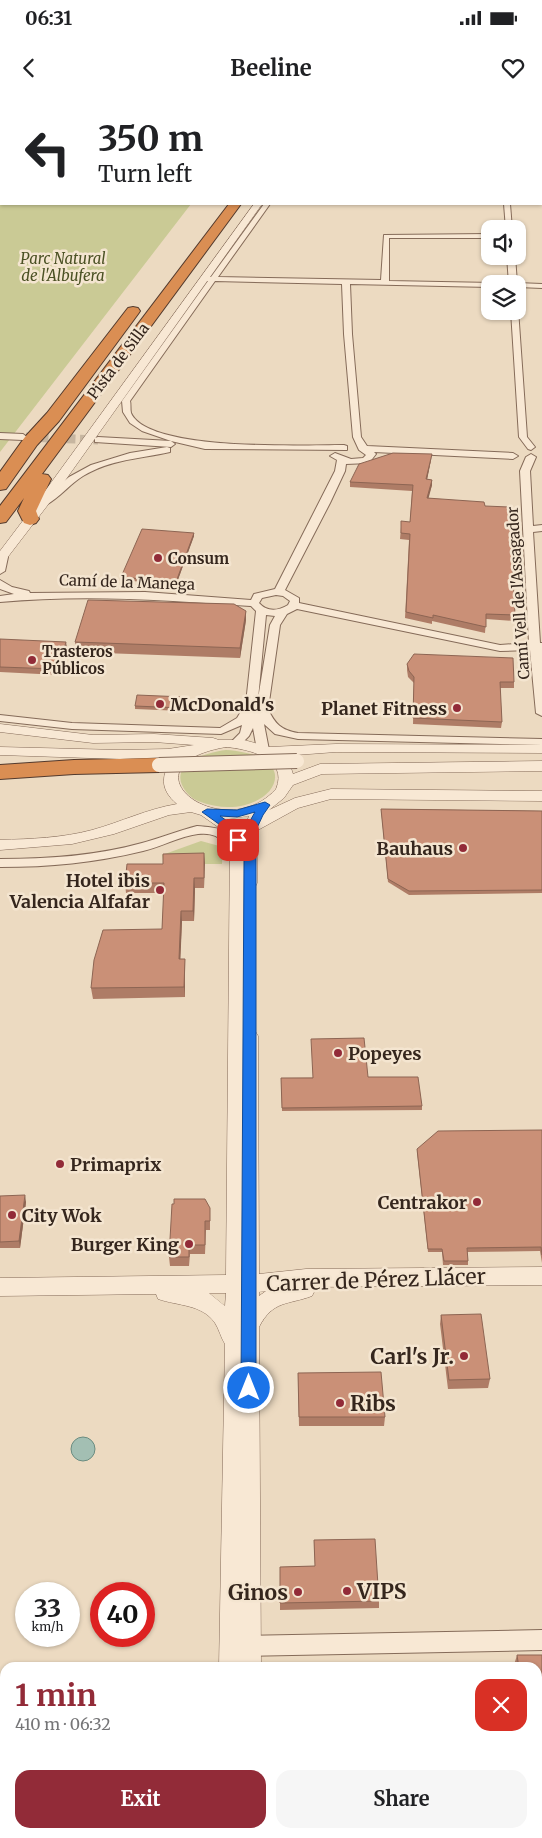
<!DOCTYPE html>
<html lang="en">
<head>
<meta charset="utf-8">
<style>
  :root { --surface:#fff; --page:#f6f6f6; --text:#202124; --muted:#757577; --accent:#922b38 }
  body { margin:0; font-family:Merriweather,serif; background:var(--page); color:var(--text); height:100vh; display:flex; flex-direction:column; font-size:19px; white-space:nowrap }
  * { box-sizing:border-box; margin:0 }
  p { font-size:16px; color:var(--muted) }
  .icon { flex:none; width:28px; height:28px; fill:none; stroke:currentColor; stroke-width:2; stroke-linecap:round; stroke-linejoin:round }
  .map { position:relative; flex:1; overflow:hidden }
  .panel { position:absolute; left:0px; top:1562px; width:542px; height:176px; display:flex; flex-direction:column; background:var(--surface); border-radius:15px 15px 0 0; box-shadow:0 1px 4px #0004 }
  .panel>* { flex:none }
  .top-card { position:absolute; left:0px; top:0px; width:542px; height:105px; box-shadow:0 1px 4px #0004; background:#fff; color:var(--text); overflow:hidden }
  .fabs { position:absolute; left:481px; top:120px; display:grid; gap:10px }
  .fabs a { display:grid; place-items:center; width:45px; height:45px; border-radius:10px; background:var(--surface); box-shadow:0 1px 4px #0004; font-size:25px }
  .speed { position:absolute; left:15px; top:1482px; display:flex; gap:10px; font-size:25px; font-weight:700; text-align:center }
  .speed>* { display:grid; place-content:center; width:65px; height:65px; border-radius:50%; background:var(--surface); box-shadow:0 1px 4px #0004; line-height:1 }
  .speed small { font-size:12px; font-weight:400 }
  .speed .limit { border:8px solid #d22; background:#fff; color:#111 }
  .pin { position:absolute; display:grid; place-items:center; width:42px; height:42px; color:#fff; margin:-21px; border-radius:10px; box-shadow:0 2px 8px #0006 }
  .me { position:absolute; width:55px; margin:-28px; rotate:0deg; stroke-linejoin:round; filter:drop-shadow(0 0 4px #0008) }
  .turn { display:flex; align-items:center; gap:18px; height:105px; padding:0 15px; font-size:22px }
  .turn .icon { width:65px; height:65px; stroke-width:2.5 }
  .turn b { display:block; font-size:35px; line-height:42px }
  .round { display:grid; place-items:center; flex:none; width:52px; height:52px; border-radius:15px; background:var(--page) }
  .head { display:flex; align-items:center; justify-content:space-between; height:85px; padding:0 15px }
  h1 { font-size:30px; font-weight:700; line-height:38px; color:var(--accent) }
  .button { display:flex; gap:10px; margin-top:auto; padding:10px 15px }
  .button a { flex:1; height:58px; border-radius:15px; background:var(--accent); color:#fff; font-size:20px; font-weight:700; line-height:58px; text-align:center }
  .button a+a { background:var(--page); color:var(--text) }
  .status { display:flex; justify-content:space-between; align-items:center; height:35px; padding:0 25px; background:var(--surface); direction:ltr }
  .status svg { height:14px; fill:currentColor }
  header { display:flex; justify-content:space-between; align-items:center; height:65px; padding:0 15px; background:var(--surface); font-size:22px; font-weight:700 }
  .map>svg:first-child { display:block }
  .green { fill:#caca95 }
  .water { fill:#a3bfb3; stroke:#6b8c80 }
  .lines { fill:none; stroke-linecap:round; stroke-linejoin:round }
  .minor-tunnel { stroke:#c7b6a0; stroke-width:9; stroke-dasharray:9 4.5; stroke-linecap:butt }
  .minor-casing { stroke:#856b59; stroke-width:2 }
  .tertiary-casing { stroke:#856b59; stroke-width:1 }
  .motorway-casing { stroke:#533a2d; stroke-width:2 }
  .minor { fill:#f8e8d4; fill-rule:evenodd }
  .tertiary { fill:#f8e8d4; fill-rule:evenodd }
  .motorway { fill:#da8e53; fill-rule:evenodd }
  .tertiary-bridge-casing { stroke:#856b59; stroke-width:16; stroke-linecap:butt }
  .tertiary-bridge { stroke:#f8e8d4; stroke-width:14 }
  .wall { fill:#ae7c66 }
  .shaded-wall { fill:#8d6553 }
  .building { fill:#ca9077; stroke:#8d6553 }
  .route { fill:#1a73e8; stroke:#114b97 }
  .poi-dot { fill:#922b38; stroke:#f4e5d0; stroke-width:2 }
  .labels { text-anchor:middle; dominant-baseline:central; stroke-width:5; stroke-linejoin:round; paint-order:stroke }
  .far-park-label { font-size:15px; font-style:italic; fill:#4b5124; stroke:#f4e5d0 }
  .far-street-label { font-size:15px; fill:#35261d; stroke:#f4e5d0 }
  .far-poi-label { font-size:15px; font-weight:bold; fill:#35261d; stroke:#f4e5d0; text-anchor:start }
  .poi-label { font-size:18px; font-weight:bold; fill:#35261d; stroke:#f4e5d0; text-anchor:end }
  .near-street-label { font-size:21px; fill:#35261d; stroke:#f4e5d0 }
  .near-poi-label { font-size:21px; font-weight:bold; fill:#35261d; stroke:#f4e5d0; text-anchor:end }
</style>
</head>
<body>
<div class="status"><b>06:31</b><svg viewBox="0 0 49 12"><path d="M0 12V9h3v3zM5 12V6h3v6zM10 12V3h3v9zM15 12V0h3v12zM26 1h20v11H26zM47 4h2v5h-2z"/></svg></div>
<header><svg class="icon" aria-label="back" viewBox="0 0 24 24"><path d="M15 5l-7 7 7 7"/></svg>Beeline<svg class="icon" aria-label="heart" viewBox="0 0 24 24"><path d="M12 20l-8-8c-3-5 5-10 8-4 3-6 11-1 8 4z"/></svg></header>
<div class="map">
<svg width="542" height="1738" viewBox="0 0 542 1738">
  <rect width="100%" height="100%" fill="#ecdac1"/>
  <!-- green -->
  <g class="green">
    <path d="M0,0h277l-276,1v103h190l-191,248z"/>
    <path d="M226,650c91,6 40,78 -28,51 -7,-3 -13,-9 -16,-16 -10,-24 28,-33 44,-35z"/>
    <path d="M201,741l22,6 -1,17h-58l-2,-9z"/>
  </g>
  <!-- water -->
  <circle class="water" cx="83" cy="1349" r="12"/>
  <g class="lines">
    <!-- minor-tunnel -->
    <path class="minor-tunnel" d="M26,337l72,3"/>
    <!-- minor casing -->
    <g class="minor-casing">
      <g id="minor">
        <rect x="0" y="74" width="1" height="4"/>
        <rect x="541" y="80" width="1" height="4"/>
        <path d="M264,104h6l-52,73 163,3 3,-45 106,-1v4h-101v43l104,2 -3,1v3l-140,-3 2,50 9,103 6,9 146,7 5,3 -5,3 -139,-7 2,2 -7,9 -23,1 -1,7 -15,32 -45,87 14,8v5l201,42 29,-2 -9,-172 6,-14 5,-3 5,3 -6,14 3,55 9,-1v6l-9,1 7,111h2v73l-6,-3 -6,-63 -30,1 -203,-42 -10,5 -7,11 -12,84c7,15 13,21 30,24l244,6v6l-244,-6 -23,-5 -11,-10 5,26 -6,4 -6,-4 -4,-22 -4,8 -10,10h-8l-2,-2 11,-11 2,-8 -21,9 -149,-5 -72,-8v-6l72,8 148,5 17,-10 9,-15 10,-92 -5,-5c-84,-6 -167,-12 -251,-4v-6l14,-2 -14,-5v-9l12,7 17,4 1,2 115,-1 106,8 3,-6 21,-5 60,-118 2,-11 -7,-4 5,-3 16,6 12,-1 3,-3 -7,-5 -6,-13 -9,-103 -2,-50 -127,-3 -85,120c1,3 0,8 1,12 17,39 174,32 213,32l3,1v4l-142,-1 -34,-8 -29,-10 -12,-8 -7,-11 -1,-11 86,-120h-5v-4h8zM276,495l7,1 7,5 -2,4c-10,6 -21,7 -29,-2l3,-5zM266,515l9,1 -5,9 -12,74z"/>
        <path d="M504,104h6l2,25h-6z"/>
        <path d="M507,156h8l2,27 25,1v4l-24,-1v-3h-9z"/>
        <path d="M518,209l9,128 8,10 -4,3 -3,-1 -9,-12 -8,-126h7z"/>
        <path d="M0,333l23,1 4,3 -4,3 -23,-1z"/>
        <path d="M98,337l73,4 4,3 -4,3 -76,-5v-4z"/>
        <path d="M167,347l3,1v4c-30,7 -59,7 -87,24 -13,8 -23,21 -37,29l-3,1 -5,-3 31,-26 22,-12 39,-12z"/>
        <path d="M3,454l5,3 -3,14 -5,3v-19z"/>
        <path d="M197,726c22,2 33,2 46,22l-6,4c-15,-4 -13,-21 -39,-18 -18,2 -37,13 -55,17 -50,12 -92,16 -143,16v-8c48,0 95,-3 142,-16 18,-5 36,-12 55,-17z"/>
        <path d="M542,1530v20l-299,6 -7,-3 -3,-7 3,-7 7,-3z"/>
      </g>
    </g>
    <!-- tertiary casing -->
    <g class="tertiary-casing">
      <g id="tertiary">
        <path d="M376,0h24l1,1h-24z"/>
        <path d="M433,0h19l1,1h-19z"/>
        <rect x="541" y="5" width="1" height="4"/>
        <path d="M254,104h8l-215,302 -43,56 -4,1v-12l37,-49z"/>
        <path d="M0,624l93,11 61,-1 59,4 6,2h25l25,7 67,-3 206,1v8l-206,-1 -54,4 9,12 2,6 27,-10 222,-3v10l-220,3 -29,11 -9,13 -15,12 26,-12 36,-9 211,2v10l-211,-2 -33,9 -40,22 -1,53 -2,4 -9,1v142l9,1 3,5 1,238 47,-5 236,-2v18l-229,2 2,3 -3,6c-24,9 -39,4 -53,31l2,341h-42l6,-324c-4,-6 -6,-15 -10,-21 -13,-19 -37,-17 -57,-24l-2,-5 -156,2v-18l226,-3 4,-435 -9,-11 -20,-14 -10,-3 -22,3 -55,19 -42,10 -72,6v-10c31,-1 62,-2 92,-10 29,-8 55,-21 85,-26 -18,-15 -16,-30 -3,-47l-54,2 -120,-4v-8l120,3 48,-1 26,-4 -40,-3 -61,1 -93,-11zM226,647c22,2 63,11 50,42 -53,59 -160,-23 -50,-42zM249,716l-7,18 -13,-15zM266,1191l-7,5v-4zM209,1193h17l-1,13z"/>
        <rect x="216" y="1734" width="46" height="4"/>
      </g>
    </g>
    <!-- motorway casing -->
    <g class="motorway-casing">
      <g id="motorway">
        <path d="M229,104h12l-199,270 6,1 3,4 -15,32 3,8 -3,4 -6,2 -6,-2 -6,-12 6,-13 -18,24 -6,1v-17z"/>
        <path d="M133,207l5,1 2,3 -2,3 -79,107 -22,24 -31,44 -6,1v-18l25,-35 22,-24 81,-105z"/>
        <path d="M159,658l8,2 3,5 -3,5 -8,2 -85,2 -74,5v-14l74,-5z"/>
      </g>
    </g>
    <!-- minor -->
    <use href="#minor" class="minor"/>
    <!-- tertiary -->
    <use href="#tertiary" class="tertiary"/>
    <!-- motorway -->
    <use href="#motorway" class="motorway"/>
    <!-- tertiary-bridge casing -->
    <g class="tertiary-bridge-casing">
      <path id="tertiary-bridge" d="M159,665l138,-4"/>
    </g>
    <!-- tertiary-bridge -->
    <use href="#tertiary-bridge" class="tertiary-bridge"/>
  </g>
  <!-- wall -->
  <g class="wall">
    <path d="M431,360l-4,19 5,1v5l-4,13 57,8 30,109 -1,6 -28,-2 -1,14 -53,-12v3l-27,-6 4,-78 -9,-1 1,-12 9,-5 2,-31 -62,-4v-5z"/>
    <path d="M194,433v3l-18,49 -55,-5v-3z"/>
    <path d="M246,511v9l-6,38 -164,-6 -1,-10z"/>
    <path d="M0,539l67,9 -8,27 -59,-3z"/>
    <path d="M407,564l107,18v6h-14l2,34 -1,6 -88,-4 1,-41 -6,-6 -1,-7z"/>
    <path d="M184,597v3l-2,11 -47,-2v-3z"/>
    <path d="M381,709l161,2v82l-133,2 -21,-13z"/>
    <path d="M204,753v35h-9l-1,33h-12l-2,38h5v38l-92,2 -2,-11 71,-59 2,-36h-38l-1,-10 38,-19z"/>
    <path d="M368,977l54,29v4l-140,1 -1,-33z"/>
    <path d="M542,1030v133l-2,-12 -73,1 1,9v4h-25l-1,-13h-14l-11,-100v-3z"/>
    <path d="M0,1096l26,6 -6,46h-20z"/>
    <path d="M210,1108v22h-4l-1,24h-15l-1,12h-19l-1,-9z"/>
    <path d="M441,1215l49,64 -2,9 -40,1 -8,-65z"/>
    <path d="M298,1273l87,44 -1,9h-85z"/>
    <path d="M314,1440l65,61v7l-99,2v-43l35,-1z"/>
    <path d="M517,1555h25v73h-4v-60h-23l-1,-3z"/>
  </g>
  <!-- shaded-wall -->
  <g class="shaded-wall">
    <path d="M432,354l-1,6 -5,25v-6z"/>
    <path d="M432,380v5l-5,19v-6z"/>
    <path d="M194,433v3l-18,49v-3z"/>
    <path d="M246,511v9l-6,38v-10z"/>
    <path d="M66,542l1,6 -8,27 -1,-6z"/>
    <path d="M204,753l1,10 -1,25z"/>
    <path d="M194,778l1,10 -1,33 -1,-10z"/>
    <path d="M181,811l1,10 -2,48 -1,-10z"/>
    <path d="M185,859v38l-1,-10z"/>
    <path d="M25,1095l1,7 -6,46 -1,-7z"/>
  </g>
  <!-- building -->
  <g class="building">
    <path d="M393,353l39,1 -6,25 6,1 -5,18 57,4 1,4 24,1 6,108 -29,-1v13l-53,-12v3l-27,-6 4,-78 -9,-1v-12l9,1 3,-37 -63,-3 9,-18z"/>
    <path d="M142,429l52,4 -18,49 -55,-5z"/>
    <path d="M88,500l146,4 12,7 -6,37 -165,-6z"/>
    <path d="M0,539l66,3 -8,27 -58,-2z"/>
    <path d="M414,554l99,4 1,24h-14l2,40 -89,-4 1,-41 -5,-6 -2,-7z"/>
    <path d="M137,595l47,2 -2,11 -47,-2z"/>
    <path d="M381,709l161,2v79l-133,1 -21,-12z"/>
    <path d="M204,753v25h-10l-1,33h-12l-2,48h6l-1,28 -93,1 3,-28 9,-30 59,-1 2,-46h-39l2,-19h36v-10z"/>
    <path d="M364,938l4,39h50l4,29 -140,2 -1,-30h32l-2,-39z"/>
    <path d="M542,1030v125l-1,-8 -74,1 1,13h-24l-2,-12h-14l-11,-100 21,-18z"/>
    <path d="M25,1095l-6,46 -19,1v-46z"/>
    <path d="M174,1099h31l5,9v13h-5v24h-16v12h-20l3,-53h2z"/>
    <path d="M481,1214l9,65 -41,1 -8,-65z"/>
    <path d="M381,1272l4,45h-86l-1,-44z"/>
    <path d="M375,1439l4,62 -99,2v-36l35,-1 -1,-26z"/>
    <path d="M517,1555h25v63h-4v-50h-19z"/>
    <rect x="292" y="1734" width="44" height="4"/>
  </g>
  <!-- route -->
  <path class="route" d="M265,702l5,3 -7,10 -7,15v558l-2,5 -5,1 -5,-1 -3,-5 3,-526 1,-32 10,-18 -18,5 -17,-1 10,7 13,17 -5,4 -4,-1 -11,-16 -21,-15 5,-3 30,1z"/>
  <!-- markers -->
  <g class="poi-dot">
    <circle cx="158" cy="458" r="5"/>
    <circle cx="32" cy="560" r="5"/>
    <circle cx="160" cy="604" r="5"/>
    <circle cx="457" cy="608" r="5"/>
    <circle cx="463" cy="748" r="5"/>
    <circle cx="160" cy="790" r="5"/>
    <circle cx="338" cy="953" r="5"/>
    <circle cx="60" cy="1064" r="5"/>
    <circle cx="477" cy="1102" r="5"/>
    <circle cx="12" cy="1115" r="5"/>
    <circle cx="189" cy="1144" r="5"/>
    <circle cx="464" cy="1256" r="5"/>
    <circle cx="340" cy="1303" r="5"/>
    <circle cx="347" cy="1491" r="5"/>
    <circle cx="298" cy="1492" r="5"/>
  </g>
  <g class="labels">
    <!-- far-park labels -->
    <g class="far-park-label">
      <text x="63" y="158">Parc Natural<tspan x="63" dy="17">de l'Albufera</tspan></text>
    </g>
    <!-- far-street labels -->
    <g class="far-street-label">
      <text transform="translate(118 261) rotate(-53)">Pista de Silla</text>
      <text transform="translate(127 482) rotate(2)">Camí de la Manega</text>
      <text transform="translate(518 493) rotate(-94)">Camí Vell de l'Assagador</text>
    </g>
    <!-- far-poi labels -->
    <g class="far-poi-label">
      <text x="168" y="458">Consum</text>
      <text x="42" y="551">Trasteros<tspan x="42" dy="17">Públicos</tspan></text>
    </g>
    <!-- poi labels -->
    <g class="poi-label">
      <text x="170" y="604" text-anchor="start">McDonald's</text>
      <text x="447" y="608">Planet Fitness</text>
      <text x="453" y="748">Bauhaus</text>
      <text x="150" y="780">Hotel ibis<tspan x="150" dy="21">Valencia Alfafar</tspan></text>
      <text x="348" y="953" text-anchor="start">Popeyes</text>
      <text x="70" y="1064" text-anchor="start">Primaprix</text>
      <text x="467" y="1102">Centrakor</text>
      <text x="22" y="1115" text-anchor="start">City Wok</text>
      <text x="179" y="1144">Burger King</text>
    </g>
    <!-- near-street labels -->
    <g class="near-street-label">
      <text transform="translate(376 1180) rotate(-2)">Carrer de Pérez Llácer</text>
    </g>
    <!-- near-poi labels -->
    <g class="near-poi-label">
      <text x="454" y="1256">Carl's Jr.</text>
      <text x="350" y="1303" text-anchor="start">Ribs</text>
      <text x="357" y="1491" text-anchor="start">VIPS</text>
      <text x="288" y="1492">Ginos</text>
    </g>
  </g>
</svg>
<div class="fabs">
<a><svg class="icon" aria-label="sound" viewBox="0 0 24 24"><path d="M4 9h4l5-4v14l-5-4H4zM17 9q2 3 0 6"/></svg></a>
<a><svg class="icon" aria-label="layers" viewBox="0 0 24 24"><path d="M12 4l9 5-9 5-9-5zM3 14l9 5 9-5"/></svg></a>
</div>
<div class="speed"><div>33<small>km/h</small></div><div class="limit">40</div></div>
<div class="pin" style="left:238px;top:740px;background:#d93025"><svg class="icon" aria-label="arrive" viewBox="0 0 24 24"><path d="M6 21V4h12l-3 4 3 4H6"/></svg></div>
<svg class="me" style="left:249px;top:1288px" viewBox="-20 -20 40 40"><circle r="17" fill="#1a73e8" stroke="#fff" stroke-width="3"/><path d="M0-11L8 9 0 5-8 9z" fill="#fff"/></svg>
<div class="top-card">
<div class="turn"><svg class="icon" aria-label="left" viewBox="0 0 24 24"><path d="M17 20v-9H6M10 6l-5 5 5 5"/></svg><div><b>350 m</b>Turn left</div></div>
</div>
<section class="panel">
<div class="head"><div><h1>1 min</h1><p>410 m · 06:32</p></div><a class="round" style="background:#d93025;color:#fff"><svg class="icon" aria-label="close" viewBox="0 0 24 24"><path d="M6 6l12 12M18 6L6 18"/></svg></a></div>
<div class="button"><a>Exit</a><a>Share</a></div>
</section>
</div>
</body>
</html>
